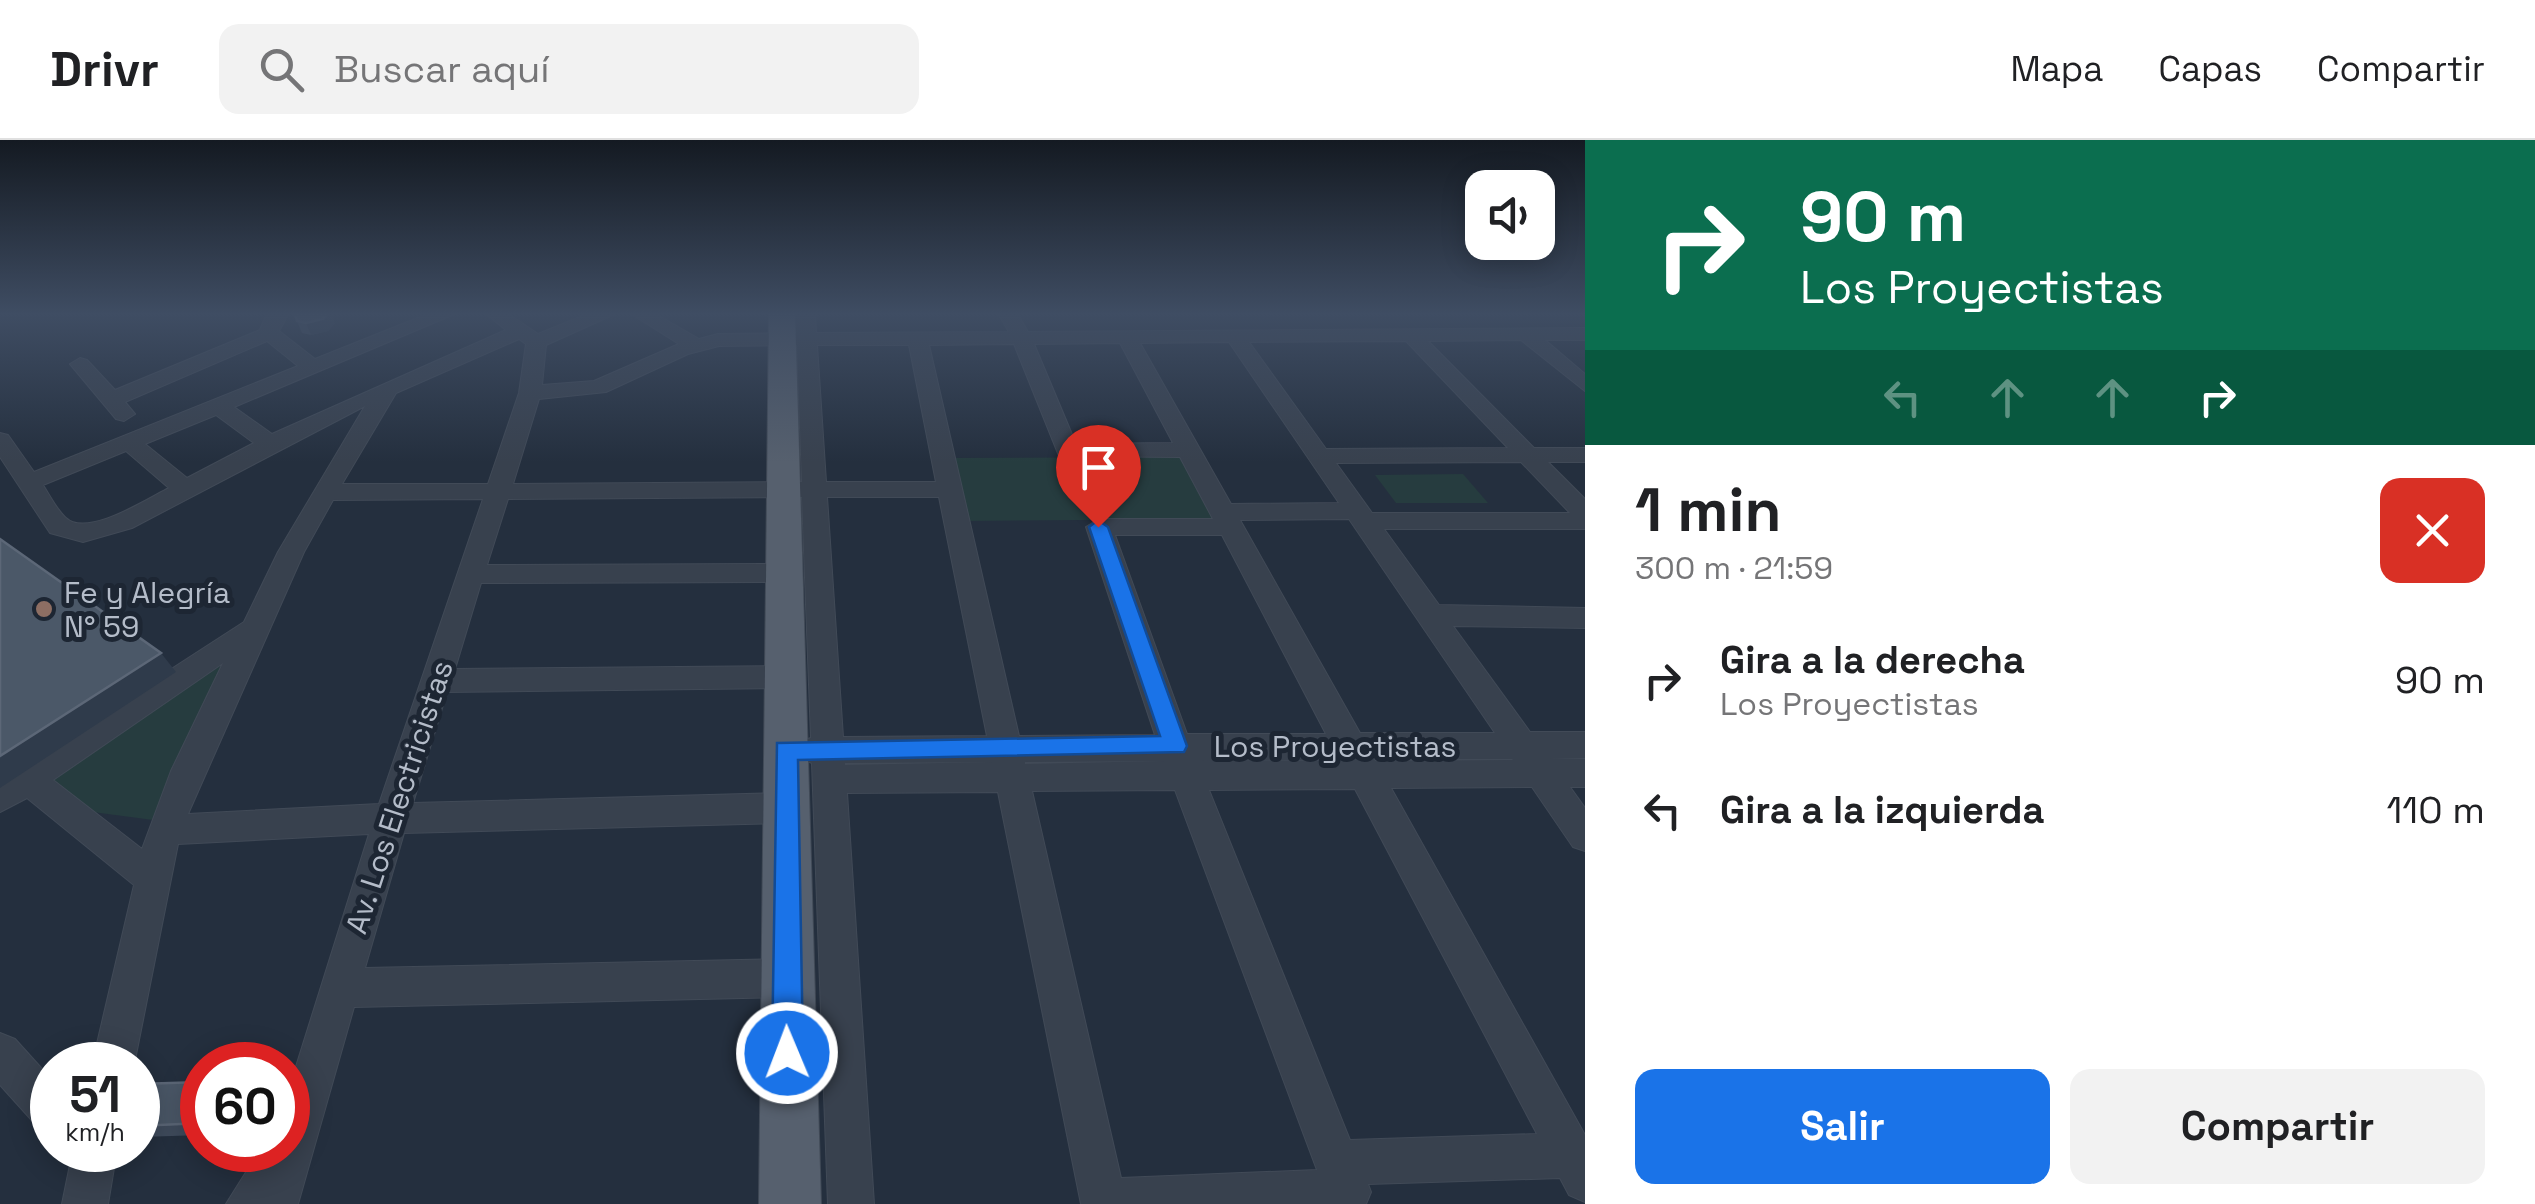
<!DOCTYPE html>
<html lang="es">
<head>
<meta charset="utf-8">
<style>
  :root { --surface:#fff; --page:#f2f2f2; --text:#202124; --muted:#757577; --line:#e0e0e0; --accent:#1a73e8 }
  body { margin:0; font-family:"Space Grotesk",sans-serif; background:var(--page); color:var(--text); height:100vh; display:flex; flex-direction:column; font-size:38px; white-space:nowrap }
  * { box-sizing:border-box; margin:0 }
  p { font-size:32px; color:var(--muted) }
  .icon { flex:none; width:55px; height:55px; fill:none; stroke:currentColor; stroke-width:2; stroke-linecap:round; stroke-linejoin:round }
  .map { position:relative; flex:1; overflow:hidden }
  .details { display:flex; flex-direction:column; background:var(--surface); width:950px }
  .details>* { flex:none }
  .banner { background:#0b6e4f; color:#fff; overflow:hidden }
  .fabs { position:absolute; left:1465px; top:30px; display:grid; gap:20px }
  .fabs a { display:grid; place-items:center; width:90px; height:90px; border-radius:20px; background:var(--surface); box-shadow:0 5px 25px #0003; font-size:50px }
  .speed { position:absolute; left:30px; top:902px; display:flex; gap:20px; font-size:50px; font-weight:700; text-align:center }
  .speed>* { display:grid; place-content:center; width:130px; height:130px; border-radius:50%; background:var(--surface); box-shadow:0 5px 25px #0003; line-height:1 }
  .speed small { font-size:25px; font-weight:400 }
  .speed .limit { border:15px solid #d22; background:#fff; color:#111 }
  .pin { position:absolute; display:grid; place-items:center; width:85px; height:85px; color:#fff; margin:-102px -42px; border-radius:50% 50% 50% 0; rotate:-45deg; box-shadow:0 0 10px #0007 }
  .pin .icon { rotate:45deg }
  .me { position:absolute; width:110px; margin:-55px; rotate:359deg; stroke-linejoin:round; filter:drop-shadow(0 0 8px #0008) }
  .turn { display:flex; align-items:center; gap:35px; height:210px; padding:0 50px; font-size:45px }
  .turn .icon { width:130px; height:130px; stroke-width:2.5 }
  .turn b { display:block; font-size:70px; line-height:85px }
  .lanes { display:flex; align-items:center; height:95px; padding:0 50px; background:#0003; justify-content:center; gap:50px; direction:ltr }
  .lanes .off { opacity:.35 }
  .round { display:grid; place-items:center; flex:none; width:105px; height:105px; border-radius:20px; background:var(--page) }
  .overview { display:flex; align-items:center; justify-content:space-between; height:170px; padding:0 50px }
  h1 { font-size:60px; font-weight:700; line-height:75px }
  .button { display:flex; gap:20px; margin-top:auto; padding:20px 50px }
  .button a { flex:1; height:115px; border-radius:20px; background:var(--accent); color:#fff; font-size:40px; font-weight:700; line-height:115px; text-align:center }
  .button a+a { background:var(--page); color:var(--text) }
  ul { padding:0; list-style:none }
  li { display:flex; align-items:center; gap:30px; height:130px; padding:0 50px }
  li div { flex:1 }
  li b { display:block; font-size:38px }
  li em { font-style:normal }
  header { display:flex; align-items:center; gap:60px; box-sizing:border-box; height:140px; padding:0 50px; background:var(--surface); border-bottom:2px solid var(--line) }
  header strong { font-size:48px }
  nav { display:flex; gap:55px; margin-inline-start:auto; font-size:35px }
  .search { width:700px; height:90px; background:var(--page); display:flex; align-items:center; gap:25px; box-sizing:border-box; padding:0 35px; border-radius:20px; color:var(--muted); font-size:38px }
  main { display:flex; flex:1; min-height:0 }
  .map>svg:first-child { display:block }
  .green { fill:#263c3f }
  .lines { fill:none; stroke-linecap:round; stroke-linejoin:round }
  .minor-casing { stroke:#414a57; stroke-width:2 }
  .major-casing { stroke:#414a57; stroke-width:2 }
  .minor { fill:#38414e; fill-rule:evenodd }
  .major { fill:#56606e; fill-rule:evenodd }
  .wall { fill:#3f4b5c }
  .shaded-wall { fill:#2f3b4b }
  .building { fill:#4b5868; stroke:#5c6777; stroke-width:2.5 }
  .route { fill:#1a73e8; stroke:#114b97; stroke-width:2.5 }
  .education-dot { fill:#8d6e63; stroke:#1d2633; stroke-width:4 }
  .labels { text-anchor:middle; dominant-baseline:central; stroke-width:10; stroke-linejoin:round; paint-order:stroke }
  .poi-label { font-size:30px; fill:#b4bcc9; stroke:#1d2633; text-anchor:start }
  .street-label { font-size:30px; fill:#b4bcc9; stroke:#1d2633 }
</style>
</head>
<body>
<header>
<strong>Drivr</strong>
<div class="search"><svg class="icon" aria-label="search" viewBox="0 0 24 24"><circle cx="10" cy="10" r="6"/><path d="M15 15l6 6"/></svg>Buscar aquí</div>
<nav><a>Mapa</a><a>Capas</a><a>Compartir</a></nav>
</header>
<main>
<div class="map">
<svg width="1585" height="1064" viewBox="0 0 1585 1064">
  <rect width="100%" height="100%" fill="#242f3e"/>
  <!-- green -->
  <g class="green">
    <path d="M1184,317l33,62 -252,2 -14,-63z"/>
    <path d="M1463,334l25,29h-92l-21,-28z"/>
    <path d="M226,522l-73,158 -83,-11 -27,-26z"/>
  </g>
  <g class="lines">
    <!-- minor casing -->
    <g class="minor-casing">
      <g id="minor">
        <path d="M267,173h22l-10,18 36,28 115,-46h27l-223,94 38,27 234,-104 -21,-17h22l31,21 52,-21h27l-71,32 -4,40 52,-4 85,-37 -49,-31h24l45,26 19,-5 78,-1 -1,-20h20l1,20 193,-1 -11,-19h19l11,19 557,-4v12h-40l40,34v17l-64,-51 -93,1 106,107h51v14h-37l37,37v30h-201l55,76 146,3v20l-132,-2 77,106h55v26h-36l36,1v28h-15l15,21v43l-12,-4 -41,-60 -141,1 194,347v67l-16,-7 -9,-17 -192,6 3,8 -5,12h-285l-83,-412 -151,1 27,411h-46l-16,-441 -10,-4 -5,-9 5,-9 9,-3 -9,-241 -294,2 -21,66 297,-1 14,9 -14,9 -303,1 -26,86 331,-3 11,3 4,8 -4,8 -11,3 -339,4 -34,111 374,-10 12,5 5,10 -5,10 -12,5 -383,10 -39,135 421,-9 14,5 6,14 -6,14 -14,5 -432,10 -56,197h-72l34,-54h28v-58l81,-258 -191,10 -44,221h-42l42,-180 -107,-87 -27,14v-32l244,-158 34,-70 87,-146 -233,122 -49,14 -33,-9 -50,-76v-24l8,2 26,37 264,-106 -31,-25 -142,61 10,12 -11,7 -8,-2 -46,-55 10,-6 7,2 28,30 145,-60zM519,199l7,5 -7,49 -31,91h-146l54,-91zM1406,201l102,107 -182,1 -77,-107zM1229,202l110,161 -108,1 -91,-161zM1120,203l53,100 -97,1 -42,-100zM1014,204l45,112 121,1 33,62h-114l-13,8 69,208 -136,1 -90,-391zM797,205l5,137 -289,2 26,-85 67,-7 82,-38 31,-8zM817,205h92l27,137h-110zM216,275l38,28 -67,35 -42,-34zM126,311l43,37c-22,11 -82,50 -103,30 -9,-8 -16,-22 -23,-33zM1521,322l49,51h-198l-36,-50zM827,357h112l48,239 -144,1zM483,359l-104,305 -191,10 116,-262 29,-52zM1349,379l146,214h-135l-120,-213zM1115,395h107l104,199h-139zM223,523l-52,108 -29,78 -89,-69zM1374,619h138l1,1 -138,1zM1340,620l1,1h-144zM1164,621l-139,3v-2zM992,622l-147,3v-2zM1355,649l182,345 -187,6 -141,-350zM1175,650l139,372 3,8 -196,8 -89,-387z"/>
        <path d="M0,893l15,6 37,41v52l-15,-6 -37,-41z"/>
        <path d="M73,1010h44l-9,54h-46z"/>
      </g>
    </g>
    <!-- major casing -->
    <g class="major-casing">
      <path id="major" d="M769,173h26l26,891h-62z"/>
    </g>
    <!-- minor -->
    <use href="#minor" class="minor"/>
    <!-- major -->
    <use href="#major" class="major"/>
  </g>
  <!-- wall -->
  <g class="wall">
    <path d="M297,181l38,2 -7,8 -17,4 -9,-2z"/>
    <path d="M202,942v53l-61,2 -3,-1v-52z"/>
  </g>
  <!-- shaded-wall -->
  <g class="shaded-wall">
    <path d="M328,173h3l4,10 -7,8 -17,4 -5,-12z"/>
    <path d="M161,513l15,19 -176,116v-32z"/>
  </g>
  <!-- building -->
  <g class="building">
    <path d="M328,173l-5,6 -17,4 -9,-2 -2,-7z"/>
    <path d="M0,399l161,114 -161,103z"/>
    <path d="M202,942v41l-64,3v-42z"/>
  </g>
  <!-- sky -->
  <linearGradient id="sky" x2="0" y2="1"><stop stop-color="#141a22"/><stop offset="0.54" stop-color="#3f4d63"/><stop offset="1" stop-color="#3f4d63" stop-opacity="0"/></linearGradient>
  <rect width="1585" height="322" fill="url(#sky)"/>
  <!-- route -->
  <path class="route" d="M1098,380l10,7 79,219 -3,6 -386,8 5,293 -5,11 -11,5 -11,-5 -4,-11 5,-310 383,-7 -71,-209z"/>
  <!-- markers -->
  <circle class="education-dot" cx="44" cy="469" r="10"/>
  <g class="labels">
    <!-- poi labels -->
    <g class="poi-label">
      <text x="64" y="452">Fe y Alegría<tspan x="64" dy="34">N° 59</tspan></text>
    </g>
    <!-- street labels -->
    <g class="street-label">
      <text x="1335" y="606">Los Proyectistas</text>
      <text transform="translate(399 657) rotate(-72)">Av. Los Electricistas</text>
    </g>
  </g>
</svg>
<div class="fabs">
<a><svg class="icon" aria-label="sound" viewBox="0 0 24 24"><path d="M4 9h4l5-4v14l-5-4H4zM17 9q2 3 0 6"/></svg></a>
</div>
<div class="speed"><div>51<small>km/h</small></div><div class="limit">60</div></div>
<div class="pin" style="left:1098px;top:387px;background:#d93025"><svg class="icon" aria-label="arrive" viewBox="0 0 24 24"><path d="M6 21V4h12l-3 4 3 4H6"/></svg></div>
<svg class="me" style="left:787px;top:913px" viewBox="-20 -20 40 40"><circle r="17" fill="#1a73e8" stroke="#fff" stroke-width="3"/><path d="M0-11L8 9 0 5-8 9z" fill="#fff"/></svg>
</div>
<section class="details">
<div class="banner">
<div class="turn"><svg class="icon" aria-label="right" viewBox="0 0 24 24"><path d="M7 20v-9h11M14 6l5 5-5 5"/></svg><div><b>90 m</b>Los Proyectistas</div></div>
<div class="lanes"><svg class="icon off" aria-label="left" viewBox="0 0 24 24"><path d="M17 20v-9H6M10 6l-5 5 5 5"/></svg><svg class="icon off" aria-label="ahead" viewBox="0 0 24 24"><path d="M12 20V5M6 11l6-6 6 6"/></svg><svg class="icon off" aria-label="ahead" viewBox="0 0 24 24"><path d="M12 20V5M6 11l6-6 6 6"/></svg><svg class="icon" aria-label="right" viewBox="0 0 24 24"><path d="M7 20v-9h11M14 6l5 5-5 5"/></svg></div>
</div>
<div class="overview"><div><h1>1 min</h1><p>300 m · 21:59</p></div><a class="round" style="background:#d93025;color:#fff"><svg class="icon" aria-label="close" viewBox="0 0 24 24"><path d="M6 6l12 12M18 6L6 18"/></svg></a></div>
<ul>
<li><svg class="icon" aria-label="right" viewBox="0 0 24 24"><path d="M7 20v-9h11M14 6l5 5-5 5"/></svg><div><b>Gira a la derecha</b><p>Los Proyectistas</p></div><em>90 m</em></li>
<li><svg class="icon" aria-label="left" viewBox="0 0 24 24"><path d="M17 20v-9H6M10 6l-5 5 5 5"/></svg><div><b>Gira a la izquierda</b></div><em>110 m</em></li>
</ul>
<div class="button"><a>Salir</a><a>Compartir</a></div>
</section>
</main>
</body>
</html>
